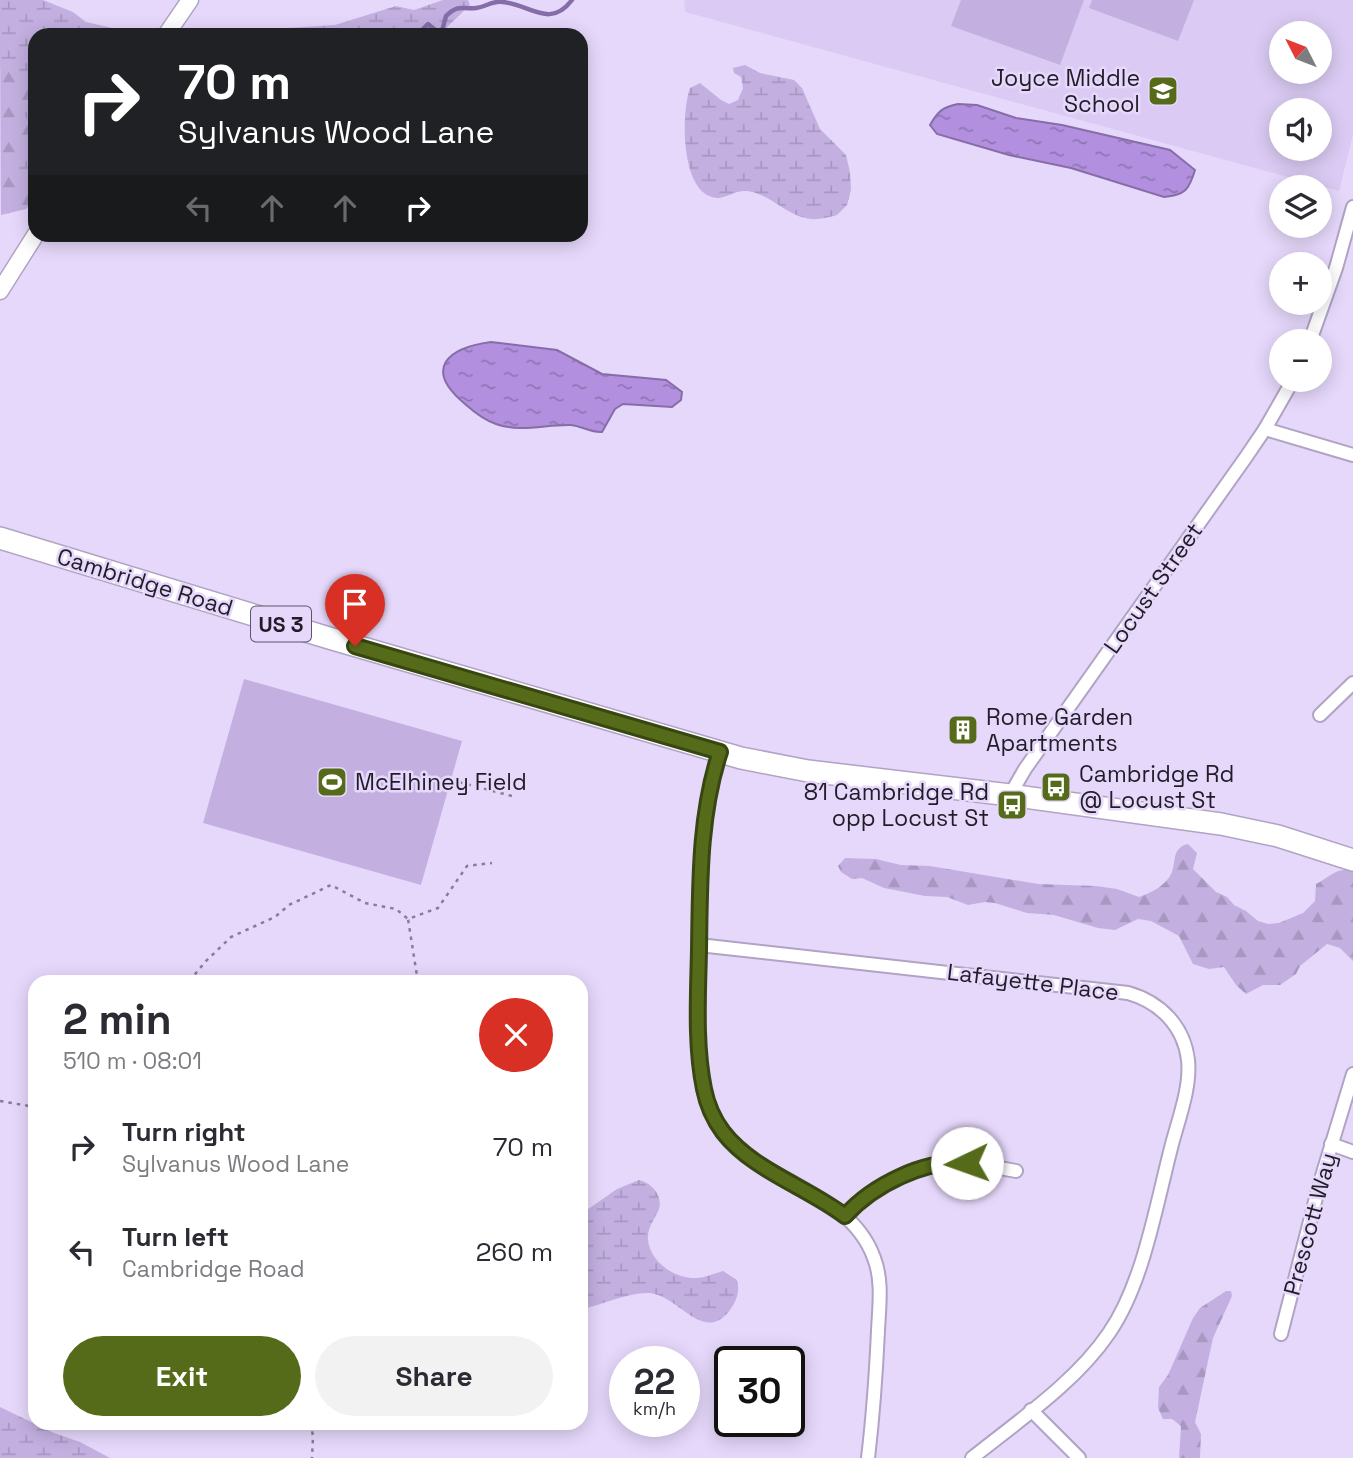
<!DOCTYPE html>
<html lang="en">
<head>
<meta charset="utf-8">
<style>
  :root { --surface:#fff; --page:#f2f2f3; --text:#2b2b33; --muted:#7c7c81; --accent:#566b1a }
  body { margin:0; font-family:"Space Grotesk",sans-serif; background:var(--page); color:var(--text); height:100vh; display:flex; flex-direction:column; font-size:26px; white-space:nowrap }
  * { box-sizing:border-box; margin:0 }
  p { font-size:23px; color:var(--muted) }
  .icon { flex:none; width:38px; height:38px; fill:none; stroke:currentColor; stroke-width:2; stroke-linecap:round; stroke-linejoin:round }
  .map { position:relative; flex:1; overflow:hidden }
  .details { position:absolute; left:28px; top:975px; width:560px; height:455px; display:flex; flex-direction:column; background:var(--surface); border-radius:21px; box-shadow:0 4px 18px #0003 }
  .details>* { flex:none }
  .top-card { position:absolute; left:28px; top:28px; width:560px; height:214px; border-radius:21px; box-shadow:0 4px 18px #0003; background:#202124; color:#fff; overflow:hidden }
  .needle { width:46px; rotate:312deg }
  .buttons { position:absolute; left:1269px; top:21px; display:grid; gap:14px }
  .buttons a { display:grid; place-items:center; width:63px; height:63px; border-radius:50%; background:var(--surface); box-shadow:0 4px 18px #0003; font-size:35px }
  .speed { position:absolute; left:609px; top:1346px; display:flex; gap:14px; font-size:35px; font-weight:700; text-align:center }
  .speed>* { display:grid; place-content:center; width:91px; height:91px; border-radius:50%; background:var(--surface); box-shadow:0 4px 18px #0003; line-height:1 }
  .speed small { font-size:18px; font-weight:400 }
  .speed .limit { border:4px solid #111; border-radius:10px; background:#fff; color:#111 }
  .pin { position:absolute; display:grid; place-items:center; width:60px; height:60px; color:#fff; margin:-72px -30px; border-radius:50% 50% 50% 0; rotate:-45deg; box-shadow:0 0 7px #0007 }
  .pin .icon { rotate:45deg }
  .me { position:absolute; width:77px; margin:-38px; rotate:267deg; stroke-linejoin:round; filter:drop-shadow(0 0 5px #0008) }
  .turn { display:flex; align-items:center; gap:24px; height:147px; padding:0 35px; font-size:32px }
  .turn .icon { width:91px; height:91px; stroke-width:2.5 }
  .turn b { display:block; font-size:49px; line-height:60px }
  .lanes { display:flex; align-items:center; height:66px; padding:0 35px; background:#0003; justify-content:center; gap:35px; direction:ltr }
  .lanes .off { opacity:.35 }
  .round { display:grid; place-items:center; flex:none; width:74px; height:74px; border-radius:37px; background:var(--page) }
  .head { display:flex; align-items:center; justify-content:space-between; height:119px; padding:0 35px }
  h1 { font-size:42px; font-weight:800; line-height:52px }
  .primary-button { display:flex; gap:14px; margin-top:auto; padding:14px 35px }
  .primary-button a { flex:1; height:80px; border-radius:42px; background:var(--accent); color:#fff; font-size:28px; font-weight:800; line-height:80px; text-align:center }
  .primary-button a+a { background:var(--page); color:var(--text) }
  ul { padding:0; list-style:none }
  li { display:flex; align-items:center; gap:21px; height:105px; padding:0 35px }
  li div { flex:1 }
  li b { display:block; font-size:26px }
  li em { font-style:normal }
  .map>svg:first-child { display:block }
  .built { fill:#dbcbf4; fill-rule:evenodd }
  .forest { fill:url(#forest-firs) }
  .wetland { fill:url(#wetland-marsh) }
  .garden { fill:#c3b0e1 }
  .water { fill:url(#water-ripples); stroke:#866da8; stroke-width:2 }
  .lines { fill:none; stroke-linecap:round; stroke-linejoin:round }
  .stream { stroke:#866da8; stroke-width:4.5 }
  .minor-casing { stroke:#b0a3c4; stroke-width:16 }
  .tertiary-casing { stroke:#b0a3c4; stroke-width:19 }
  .trunk-casing { stroke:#b0a3c4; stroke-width:24 }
  .path { stroke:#877d95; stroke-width:2.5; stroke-dasharray:3.5 5; stroke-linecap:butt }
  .minor { stroke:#fff; stroke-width:12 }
  .tertiary { stroke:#fff; stroke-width:16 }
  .trunk { stroke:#fff; stroke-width:21 }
  .route-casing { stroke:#384611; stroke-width:18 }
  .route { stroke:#566b1a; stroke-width:12 }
  .labels { text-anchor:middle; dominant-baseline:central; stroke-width:5; stroke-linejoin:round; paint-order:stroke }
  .shield { fill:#e6d8fb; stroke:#5c5467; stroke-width:2 }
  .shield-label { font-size:21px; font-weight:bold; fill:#211c28 }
  .poi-label { font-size:23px; fill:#211c28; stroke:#e6d8fb; text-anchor:start }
  .street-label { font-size:23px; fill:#211c28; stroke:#e6d8fb }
</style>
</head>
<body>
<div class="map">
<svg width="1353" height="1458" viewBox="0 0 1353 1458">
  <defs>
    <pattern id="forest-firs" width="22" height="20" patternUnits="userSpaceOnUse" patternTransform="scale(1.75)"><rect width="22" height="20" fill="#c3b0e1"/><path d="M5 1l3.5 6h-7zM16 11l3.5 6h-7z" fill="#a797c1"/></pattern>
    <pattern id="wetland-marsh" width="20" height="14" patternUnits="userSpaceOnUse" patternTransform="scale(1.75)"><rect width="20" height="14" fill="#c3b0e1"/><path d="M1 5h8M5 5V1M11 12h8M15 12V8" fill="none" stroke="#a797c1"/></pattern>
    <pattern id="water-ripples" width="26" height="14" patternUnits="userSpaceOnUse" patternTransform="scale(1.75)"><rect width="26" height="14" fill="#b290df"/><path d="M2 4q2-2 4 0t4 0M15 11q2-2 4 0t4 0" fill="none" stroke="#9075b5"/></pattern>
  </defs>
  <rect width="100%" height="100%" fill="#e6d8fb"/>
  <!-- built -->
  <path class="built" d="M684,0h669v135l-14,56 -654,-179zM1281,33h39v39h-39zM1281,110h39v39h-39z"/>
  <!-- forest -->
  <g class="forest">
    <path d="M0,31l35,14v153l-9,11 -25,6z"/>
    <path d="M1188,844l9,9 -4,16 23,23 11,5 7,8 12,6 12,10 10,3 11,-1 24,-10 12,-12 1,-17c13,-6 21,-18 37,-13v90l-13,-13 -13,-4 -27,22 -4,8 -16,11h-17l-17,9 -10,-9 -12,-18 -15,2 -16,-5 -14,-28 -28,-15 -13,-2 -23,11 -17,-2 -44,-13 -27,-2 -32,-10 -10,-1 -17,3 -21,-8 -22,-1 -41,-8 -22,-10 -10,1 -11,-7 -3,-6 7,-8 31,1 25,6 29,1 108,18 58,2 21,3 22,8c12,-4 28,-12 33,-25 4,-12 0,-24 16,-28z"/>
    <path d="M1226,1291h5l1,5 -19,42 -18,84 6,12 -1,24h-21l2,-32 -9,-7h-9l-5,-11 1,-21 9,-12 25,-57 7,-10z"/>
  </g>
  <!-- wetland -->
  <g class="wetland">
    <path d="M0,0h43l30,12 13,10 44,10 3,3h-98v42l-35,-11z"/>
    <path d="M443,0h25l2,5 -31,30h-186l18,-6 64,-4 61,-19 18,4z"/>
    <path d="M745,65l15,8 34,7 8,8 18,41 26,26 4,17 1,18 -4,15 -10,10c-8,2 -18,5 -26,4 -22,-2 -38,-22 -59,-27 -16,-4 -24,7 -36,6 -36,-4 -35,-85 -26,-110l10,-5 21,17 8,4 9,-4 5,-12 -2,-11 -7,-4 -1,-5z"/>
    <path d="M35,100v76c-13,1 -22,-2 -30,-11l6,-7 5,-1 15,-10 4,-17 -10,-14v-6z"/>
    <path d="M639,1180c13,3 24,16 20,29 -4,11 -12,17 -11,31 2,22 27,39 48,38 9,0 19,-5 27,-7l14,9c3,11 0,20 -7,30 -26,35 -51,-14 -80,-17 -22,-1 -47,12 -69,16v-95l36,-25z"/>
    <path d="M0,1407l54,26 26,9 30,16h-110z"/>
  </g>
  <!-- garden -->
  <g class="garden">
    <path d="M961,0h123l-24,65 -109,-39z"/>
    <path d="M1092,0h102l-16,41 -89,-33z"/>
    <path d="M244,679l218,62 -41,144 -218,-62z"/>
  </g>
  <!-- water -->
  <g class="water">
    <path d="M958,104l19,1 39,13 46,7 108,25 25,20c-6,20 -10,25 -31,27l-93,-29 -62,-13 -72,-21 -7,-9c8,-14 13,-18 28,-21z"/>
    <path d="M491,342l66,8 45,24 64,6 16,12 -1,8 -9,7 -49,-3 -8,5 -13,23c-11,1 -20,-6 -31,-7 -24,-1 -51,8 -75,-1 -12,-4 -22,-12 -31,-20 -42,-35 -18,-56 26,-62z"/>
  </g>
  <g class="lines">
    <!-- stream -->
    <path class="stream" d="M421,35l2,-6 5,-5 11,9 3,-2 4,-15c13,-13 17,-6 30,-8 10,-1 17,-8 27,-6 28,3 47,27 69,-2"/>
    <!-- minor casing -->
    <g class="minor-casing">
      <g id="minor">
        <path d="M1310,341l26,-73 17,-61"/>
        <path d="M1265,429l88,26"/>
        <path d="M1320,715l33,-32"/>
        <path d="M720,752c-20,60 -19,125 -21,188 -1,49 -4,100 5,148 4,21 14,41 29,55 43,42 119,53 141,115 9,23 5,49 4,73 -2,43 -5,85 -10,127"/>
        <path d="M1010,795l15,-26 221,-312 19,-28 28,-49"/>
        <path d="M699,945l429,48c32,9 56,33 60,67 3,28 -10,60 -17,88 -15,58 -28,136 -62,185 -33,49 -91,88 -137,125"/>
        <path d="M1331,1144l22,8"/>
        <path d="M845,1216c22,-25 71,-52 105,-53 22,-1 44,4 66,8"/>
        <path d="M1281,1334l38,-148 34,-112"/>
        <path d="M1031,1410l48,48"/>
      </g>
    </g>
    <!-- tertiary casing -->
    <g class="tertiary-casing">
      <g id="tertiary">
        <path d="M166,35l24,-35"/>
        <path d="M0,291l36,-57"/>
      </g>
    </g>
    <!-- trunk casing -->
    <g class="trunk-casing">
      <path id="trunk" d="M0,538l329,100 412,120 67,13 202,24 211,29 57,12 75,24"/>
    </g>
    <!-- path -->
    <g class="path">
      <path d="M451,780l61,16"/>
      <path d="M192,982v-4l13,-16 26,-25 44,-20 14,-12 42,-20 34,18 31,6 12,10"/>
      <path d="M418,982l-10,-63 30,-11 29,-42 25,-3"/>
      <path d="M0,1101l35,6"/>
      <path d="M311,1423l2,14 -1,21"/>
    </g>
    <!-- minor -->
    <use href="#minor" class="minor"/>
    <!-- tertiary -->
    <use href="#tertiary" class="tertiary"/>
    <!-- trunk -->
    <use href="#trunk" class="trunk"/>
  </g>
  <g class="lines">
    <!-- route casing -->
    <g class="route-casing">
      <path id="route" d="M355,646l365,106c-21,63 -20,133 -21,199 -1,45 -4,94 5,138 3,15 10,31 19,43 29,38 84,55 122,84 28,-31 80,-57 122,-53"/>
    </g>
    <!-- route -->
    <use href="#route" class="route"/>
  </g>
  <!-- icons -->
  <defs>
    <g id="school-square" transform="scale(1.575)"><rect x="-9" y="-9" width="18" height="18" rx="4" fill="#566b1a" stroke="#e6d8fb"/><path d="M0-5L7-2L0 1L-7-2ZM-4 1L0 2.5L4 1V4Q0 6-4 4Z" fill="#fff"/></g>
    <g id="building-square" transform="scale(1.575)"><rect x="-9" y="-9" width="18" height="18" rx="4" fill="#566b1a" stroke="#e6d8fb"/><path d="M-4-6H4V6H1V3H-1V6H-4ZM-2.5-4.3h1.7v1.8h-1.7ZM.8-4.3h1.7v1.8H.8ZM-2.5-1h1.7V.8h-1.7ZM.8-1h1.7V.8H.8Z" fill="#fff"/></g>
    <g id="stadium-square" transform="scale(1.575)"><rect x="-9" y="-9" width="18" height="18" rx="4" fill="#566b1a" stroke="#e6d8fb"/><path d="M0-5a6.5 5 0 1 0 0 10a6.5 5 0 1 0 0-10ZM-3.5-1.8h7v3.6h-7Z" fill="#fff"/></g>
    <g id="bus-square" transform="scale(1.575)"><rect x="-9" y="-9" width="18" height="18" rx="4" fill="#566b1a" stroke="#e6d8fb"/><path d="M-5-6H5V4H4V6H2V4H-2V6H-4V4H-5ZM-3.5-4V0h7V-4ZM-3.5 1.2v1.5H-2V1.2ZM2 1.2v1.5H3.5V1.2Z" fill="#fff"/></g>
  </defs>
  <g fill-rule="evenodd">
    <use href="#school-square" x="1163" y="91"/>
    <use href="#building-square" x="963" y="730"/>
    <use href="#stadium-square" x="332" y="782"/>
    <use href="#bus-square" x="1056" y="787"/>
    <use href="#bus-square" x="1012" y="805"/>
  </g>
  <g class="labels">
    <!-- shield labels -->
    <rect class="shield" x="251" y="606.5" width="60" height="35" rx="5"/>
    <g class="shield-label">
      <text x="281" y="624">US 3</text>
    </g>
    <!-- poi labels -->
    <g class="poi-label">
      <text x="1140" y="78" text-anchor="end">Joyce Middle<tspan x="1140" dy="26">School</tspan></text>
      <text x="986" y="717">Rome Garden<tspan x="986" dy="26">Apartments</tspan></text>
      <text x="1079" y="774">Cambridge Rd<tspan x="1079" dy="26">@ Locust St</tspan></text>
      <text x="355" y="782">McElhiney Field</text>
      <text x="989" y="792" text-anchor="end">81 Cambridge Rd<tspan x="989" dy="26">opp Locust St</tspan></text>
    </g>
    <!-- street labels -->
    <g class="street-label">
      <text transform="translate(145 582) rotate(17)">Cambridge Road</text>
      <text transform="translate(1153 588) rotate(-55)">Locust Street</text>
      <text transform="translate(1033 982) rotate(7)">Lafayette Place</text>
      <text transform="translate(1310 1224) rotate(-75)">Prescott Way</text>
    </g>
  </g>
</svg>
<div class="buttons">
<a><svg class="needle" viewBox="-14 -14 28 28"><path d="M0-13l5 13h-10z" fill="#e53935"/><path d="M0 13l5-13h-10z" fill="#7c7c81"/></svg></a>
<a><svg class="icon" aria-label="sound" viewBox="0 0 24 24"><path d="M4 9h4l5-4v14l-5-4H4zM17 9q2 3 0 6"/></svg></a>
<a><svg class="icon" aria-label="layers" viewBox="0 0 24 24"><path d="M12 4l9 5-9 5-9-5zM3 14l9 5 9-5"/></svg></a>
<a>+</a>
<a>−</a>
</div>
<div class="speed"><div>22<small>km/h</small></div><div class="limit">30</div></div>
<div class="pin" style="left:355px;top:646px;background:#d93025"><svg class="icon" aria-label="arrive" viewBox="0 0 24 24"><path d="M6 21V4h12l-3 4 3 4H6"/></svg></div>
<svg class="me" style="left:967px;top:1163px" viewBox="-20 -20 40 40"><circle r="19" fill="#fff"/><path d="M0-13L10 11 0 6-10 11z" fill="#566b1a"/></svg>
<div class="top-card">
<div class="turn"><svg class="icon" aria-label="right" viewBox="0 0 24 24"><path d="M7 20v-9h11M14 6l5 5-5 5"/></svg><div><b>70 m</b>Sylvanus Wood Lane</div></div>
<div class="lanes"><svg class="icon off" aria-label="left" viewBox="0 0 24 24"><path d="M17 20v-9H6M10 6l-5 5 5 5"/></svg><svg class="icon off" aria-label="ahead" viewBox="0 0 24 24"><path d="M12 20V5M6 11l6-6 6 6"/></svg><svg class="icon off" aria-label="ahead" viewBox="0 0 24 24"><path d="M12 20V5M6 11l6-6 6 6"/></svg><svg class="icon" aria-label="right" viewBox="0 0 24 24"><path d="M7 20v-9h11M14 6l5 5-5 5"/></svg></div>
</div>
<section class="details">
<div class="head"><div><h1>2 min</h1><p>510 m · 08:01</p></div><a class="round" style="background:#d93025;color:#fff"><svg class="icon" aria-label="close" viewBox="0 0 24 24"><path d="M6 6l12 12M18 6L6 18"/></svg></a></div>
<ul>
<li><svg class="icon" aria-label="right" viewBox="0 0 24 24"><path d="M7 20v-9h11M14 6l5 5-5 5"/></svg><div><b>Turn right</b><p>Sylvanus Wood Lane</p></div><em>70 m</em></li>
<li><svg class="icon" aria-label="left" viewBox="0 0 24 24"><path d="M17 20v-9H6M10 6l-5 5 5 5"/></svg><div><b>Turn left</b><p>Cambridge Road</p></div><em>260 m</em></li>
</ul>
<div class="primary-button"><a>Exit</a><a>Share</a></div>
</section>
</div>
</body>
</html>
